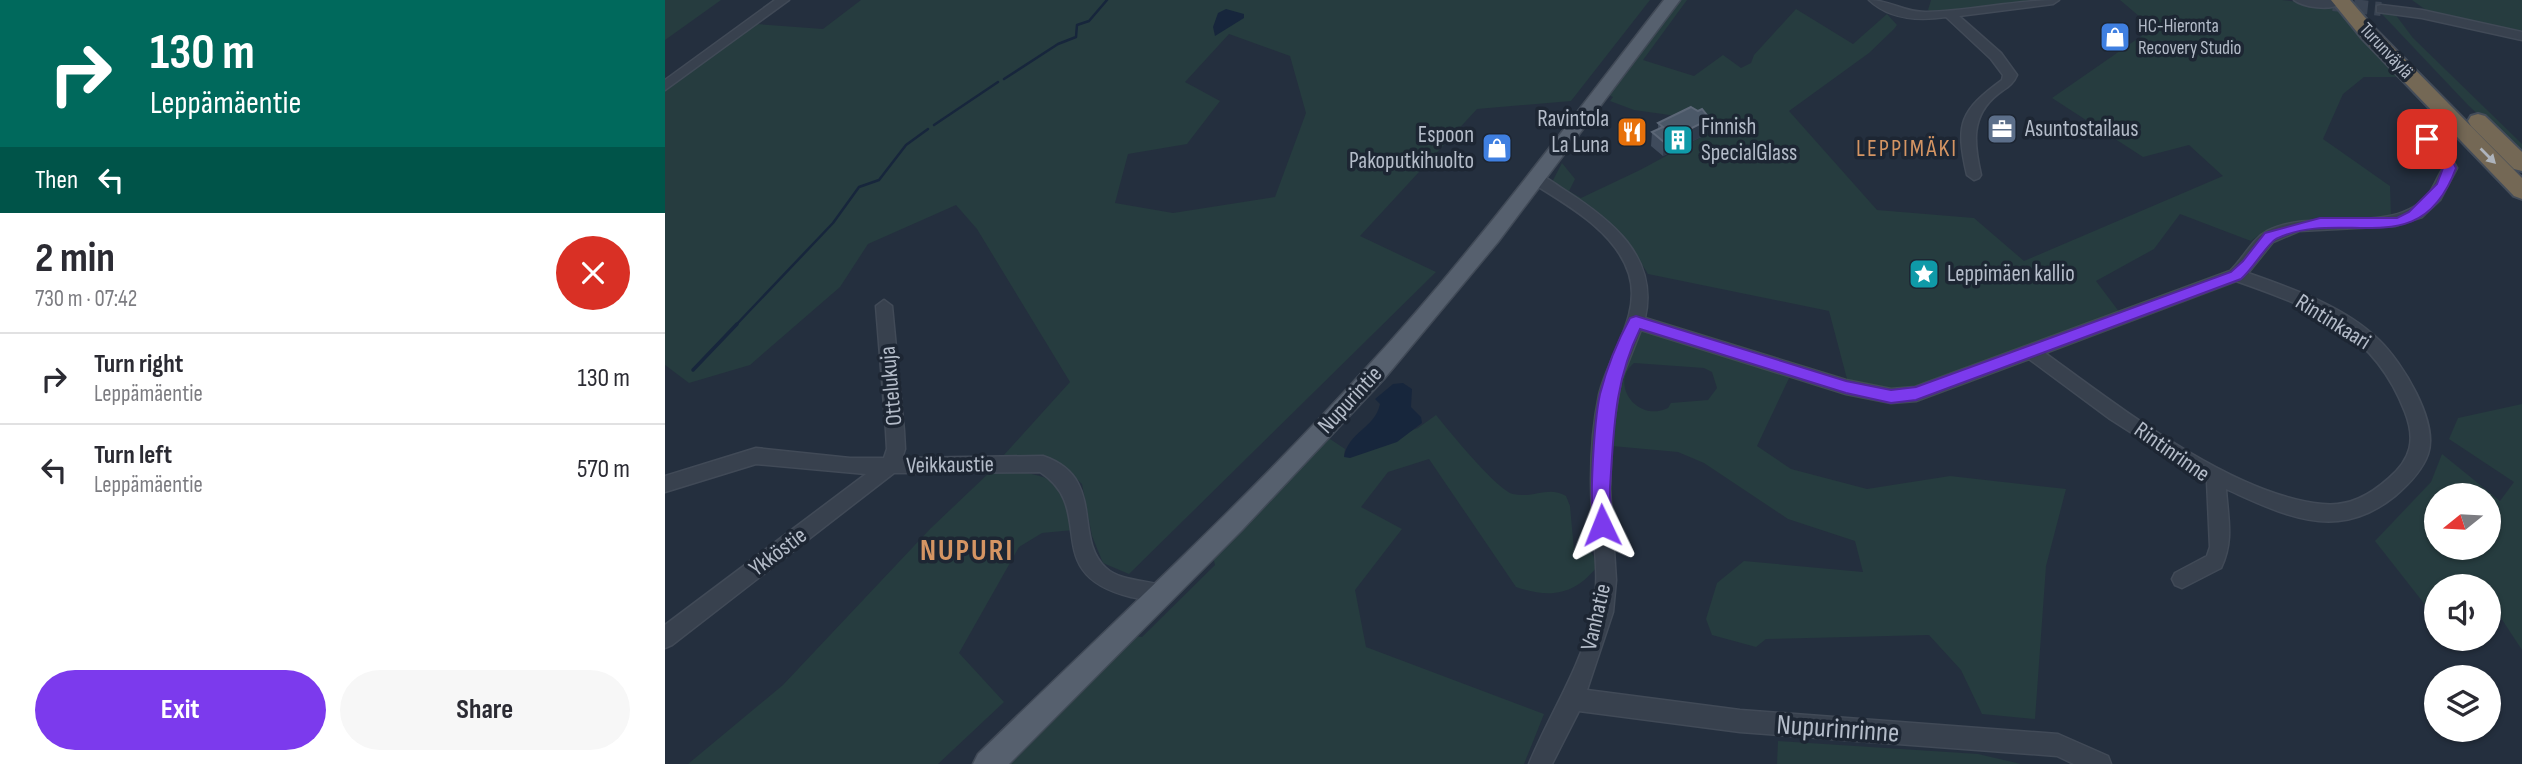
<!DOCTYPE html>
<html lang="en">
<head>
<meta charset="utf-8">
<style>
  :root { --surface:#fff; --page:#f7f7f7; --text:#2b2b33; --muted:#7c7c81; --line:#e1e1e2; --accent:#7c3aed }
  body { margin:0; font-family:"Sofia Sans Condensed",sans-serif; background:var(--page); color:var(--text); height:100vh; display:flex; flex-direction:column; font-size:26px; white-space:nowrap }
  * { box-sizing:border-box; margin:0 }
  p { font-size:23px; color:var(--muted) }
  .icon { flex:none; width:38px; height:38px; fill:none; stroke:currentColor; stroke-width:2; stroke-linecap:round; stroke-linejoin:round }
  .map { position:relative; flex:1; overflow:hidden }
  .panel { display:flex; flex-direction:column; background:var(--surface); width:665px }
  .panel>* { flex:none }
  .guide { background:#00695c; color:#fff; overflow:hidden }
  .needle { width:46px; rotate:252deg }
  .controls { position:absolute; left:1759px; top:483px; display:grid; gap:14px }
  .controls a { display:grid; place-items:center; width:77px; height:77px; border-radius:50%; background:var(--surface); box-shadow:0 2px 5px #0004; font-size:35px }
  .pin { position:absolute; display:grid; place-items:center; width:60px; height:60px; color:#fff; margin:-30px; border-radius:14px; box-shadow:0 4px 10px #0006 }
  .me { position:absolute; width:77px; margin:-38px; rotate:358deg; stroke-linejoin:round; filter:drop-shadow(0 0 5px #0008) }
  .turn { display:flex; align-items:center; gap:24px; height:147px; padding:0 35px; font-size:32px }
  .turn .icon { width:91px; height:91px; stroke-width:2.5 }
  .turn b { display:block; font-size:49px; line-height:60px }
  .then { display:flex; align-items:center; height:66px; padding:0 35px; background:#0003; gap:14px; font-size:26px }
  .round { display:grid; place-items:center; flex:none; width:74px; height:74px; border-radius:37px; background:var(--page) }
  .summary { display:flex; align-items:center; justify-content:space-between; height:119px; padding:0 35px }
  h1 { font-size:42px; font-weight:700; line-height:52px }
  .primary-button { display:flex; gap:14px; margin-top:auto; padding:14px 35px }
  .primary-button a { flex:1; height:80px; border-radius:42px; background:var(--accent); color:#fff; font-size:28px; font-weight:700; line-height:80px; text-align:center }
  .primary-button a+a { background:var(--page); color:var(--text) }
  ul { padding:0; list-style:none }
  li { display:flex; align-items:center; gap:21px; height:91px; padding:0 35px; border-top:2px solid var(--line) }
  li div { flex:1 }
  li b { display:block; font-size:26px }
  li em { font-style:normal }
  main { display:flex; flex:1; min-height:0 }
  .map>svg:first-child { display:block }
  .green { fill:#263c3f; fill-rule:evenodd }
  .water { fill:#17263c }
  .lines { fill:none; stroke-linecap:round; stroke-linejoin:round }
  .stream-far1 { stroke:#17263c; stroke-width:2.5 }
  .stream { stroke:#17263c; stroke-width:3.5 }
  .minor-tunnel { stroke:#3a4453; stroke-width:14; stroke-dasharray:14 7; stroke-linecap:butt }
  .minor-casing { stroke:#414a57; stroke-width:3 }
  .major-casing { stroke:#414a57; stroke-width:3 }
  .highway-casing { stroke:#434c59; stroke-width:4 }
  .minor { fill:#38414e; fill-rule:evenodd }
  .major { fill:#56606e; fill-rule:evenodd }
  .highway { fill:#746855; fill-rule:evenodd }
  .wall { fill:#3f4b5c }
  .shaded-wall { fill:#2f3b4b }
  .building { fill:#4b5868; stroke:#5c6777; stroke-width:2 }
  .oneway { fill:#aeb4bd }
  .route { fill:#7c3aed; stroke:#51269a; stroke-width:2 }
  .labels { text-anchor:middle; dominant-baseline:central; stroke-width:7; stroke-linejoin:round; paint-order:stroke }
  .far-poi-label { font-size:19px; fill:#b4bcc9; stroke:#1d2633; text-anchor:start }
  .far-street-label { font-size:19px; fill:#b4bcc9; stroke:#1d2633 }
  .poi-label { font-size:23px; fill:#b4bcc9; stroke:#1d2633; text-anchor:start }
  .street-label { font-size:23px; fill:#b4bcc9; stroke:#1d2633 }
  .neighbourhood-label { font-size:24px; letter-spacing:2px; fill:#d59563; stroke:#1d2633 }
  .near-street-label { font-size:28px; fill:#b4bcc9; stroke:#1d2633 }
  .district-label { font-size:30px; font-weight:bold; letter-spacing:2px; fill:#d59563; stroke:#1d2633 }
</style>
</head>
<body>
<main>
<section class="panel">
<div class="guide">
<div class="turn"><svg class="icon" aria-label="right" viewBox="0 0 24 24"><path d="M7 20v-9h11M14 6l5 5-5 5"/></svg><div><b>130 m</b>Leppämäentie</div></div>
<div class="then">Then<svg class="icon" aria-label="left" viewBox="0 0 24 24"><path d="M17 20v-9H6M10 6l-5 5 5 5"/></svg></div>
</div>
<div class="summary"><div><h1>2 min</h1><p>730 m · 07:42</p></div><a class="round" style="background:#d93025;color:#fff"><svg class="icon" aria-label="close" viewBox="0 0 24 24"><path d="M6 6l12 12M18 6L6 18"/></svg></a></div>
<ul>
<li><svg class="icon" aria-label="right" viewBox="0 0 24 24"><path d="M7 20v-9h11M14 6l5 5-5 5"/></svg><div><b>Turn right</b><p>Leppämäentie</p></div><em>130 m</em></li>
<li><svg class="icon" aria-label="left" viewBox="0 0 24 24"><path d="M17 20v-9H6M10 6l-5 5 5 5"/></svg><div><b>Turn left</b><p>Leppämäentie</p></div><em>570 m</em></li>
</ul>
<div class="primary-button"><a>Exit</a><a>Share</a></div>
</section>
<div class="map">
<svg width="1857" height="764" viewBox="0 0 1857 764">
  <rect width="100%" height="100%" fill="#242f3e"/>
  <!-- green -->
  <g class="green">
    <path d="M0,0h56l-56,40z"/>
    <path d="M196,0h789l-79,101 -94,8 -117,127 76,36 -307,302 -26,-11 -11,-27 -10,-52 -20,-19 -17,-9h-42l67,-74 -93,-153 -21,-24 -88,39 -28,43 -90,78 -61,18 -24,-18v-275l92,-66 66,5zM564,34l61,22 16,57 -31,84 -102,16 -58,-10 13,-49 59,-10 33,-43 -35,-19z"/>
    <path d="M1014,0h8l-44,60 51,16 29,-21 18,13 10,-5 3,-8 42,-46 57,35 34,-30 10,11 -3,4 -25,24 -80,58 88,99 97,8 50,43 199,-85 -34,-31 -46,12 -91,-59 101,-70 -33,-28h162l52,6 64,71h-34l-21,17 -20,45 67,47 1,31c-46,1 -101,-5 -140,24l-71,-27 -26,35 -58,32 24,32 -210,75 -28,1 -35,-10 -18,-68 -181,-37c-23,-39 -61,-65 -96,-92l10,-19 13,16 -6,12 12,7 59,-28 80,-43 -7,-6 -79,-11 -24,-9 3,-4 -4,-2z"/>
    <path d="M1266,0h114l-112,14 -5,-4z"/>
    <path d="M1747,0h110v35l-89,-20z"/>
    <path d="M1715,12l15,2 18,24 109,106v12l-54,-51z"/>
    <path d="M974,329l152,45 -34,72 34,23 76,20 83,-13 116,13 -20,77 -11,153 -53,-5 -21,-44 -32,-35 -163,4 -10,8 -44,-12 -6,-16 11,-36 27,-22 119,11 -8,-31 -67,-22 -84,-56 -26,-11 -66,-6 4,-60zM969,363l70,5 8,4 5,16 -9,12 -37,3 -3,5c-31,15 -59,-24 -34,-45z"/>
    <path d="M1857,404v246l-21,-32 -12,-2v-30h-53v22l-10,-2 -51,-65 56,-59 11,-28 58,47 14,-19 -65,-43 9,-21zM1771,495h53v53h-53z"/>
    <path d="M771,415c13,16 61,75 77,79 20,5 35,-9 53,2l4,10 4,44 10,5 6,-4 9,13c-23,31 -48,35 -83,23l-87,-128 -41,13 -27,35 41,22 -47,61 11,57 178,67 -20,50h-523l134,-128 7,1 73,-72 -2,-8 114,-120 18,12 -1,7 74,-28z"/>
    <path d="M326,471c27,1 49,0 71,16l11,43 -31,3 -23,14 -60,106 45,49 -66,62h-250l95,-79 147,-156z"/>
    <path d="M1113,741l200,13 43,10h-244z"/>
  </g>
  <!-- water -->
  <g class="water">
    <path d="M561,9l18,5v4l-29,18 -2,-9 5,-14z"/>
    <path d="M738,383l9,6 -1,18 10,10 1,6 -25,19 -47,16 -6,-1c4,-25 31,-29 36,-53l-5,-5 18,-15z"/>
  </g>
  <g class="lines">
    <!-- stream-far1 -->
    <g class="stream-far1">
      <path d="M339,79l54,-35 18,-7 1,-12 12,-4 18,-21"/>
      <path d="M269,125l64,-43"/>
      <path d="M70,326l98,-103 26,-36 20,-7 27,-35 22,-16"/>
    </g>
    <!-- stream -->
    <path class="stream" d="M28,370l44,-46"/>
    <!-- minor-tunnel -->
    <path class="minor-tunnel" d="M1668,4l48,5"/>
    <!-- minor casing -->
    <g class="minor-casing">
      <g id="minor">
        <path d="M110,0h14l-124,90v-10z"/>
        <path d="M1204,0c21,0 36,13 58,12 44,-1 88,-12 132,-12l-6,4 -94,12 42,37 16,22c-4,10 -11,13 -19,19 -28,22 -24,50 -17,81l-2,3 -5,2 -7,-5c-12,-52 -7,-64 35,-95l1,-5 -12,-16 -45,-42c-27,4 -56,3 -77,-17z"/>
        <path d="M1629,0h37l8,4c-9,7 -36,3 -45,-4z"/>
        <path d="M1716,5l41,5 100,22v8l-100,-22 -45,-6v-6z"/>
        <path d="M1762,134l20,16 10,18 -17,32 -18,17 -27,9 -96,5 -26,11 -25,31c45,16 96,33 131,67 23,22 60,82 49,114 -6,17 -19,30 -33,42 -16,13 -36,23 -57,25 -38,4 -78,-17 -112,-32 2,30 8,52 -5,79l-39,20 -7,-3 -3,-6 3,-6 32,-17 3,-9 -3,-66 -97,-62 -81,-60 -113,42 -25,2 -45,-9 -205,-64 -20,50 -9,54 -2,55 6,91 -3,32 -26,78 153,20 318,24 50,22 3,8h-37l-17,-8 -317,-24 -161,-21 -27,53h-23c21,-51 52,-96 64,-151 7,-34 1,-67 -1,-101 -2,-38 -1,-79 7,-117 9,-40 43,-79 30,-121 -14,-44 -64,-70 -100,-93l-2,-3 2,-3c12,-4 24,8 34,14 47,30 96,67 82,129l201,62 45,9 24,-2 315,-116c13,-12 22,-32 37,-40 49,-25 130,7 163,-39 5,-7 8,-16 13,-24l-7,-12 -16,-17zM1571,281c77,27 138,50 169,131 11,28 6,47 -16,66 -19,17 -40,29 -67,26 -90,-9 -204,-98 -277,-151z"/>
        <path d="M219,300l8,6 12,125 1,18 -3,9 141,-2c64,22 29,81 63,112 15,14 44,12 62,19l3,7 -3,7c-11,4 -25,-2 -37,-4 -94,-23 -32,-87 -91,-125l-146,1 -222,172 -7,3v-23l201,-151 -110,-10 -91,28v-16l91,-28 94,10h34l3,-9 -1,-18 -10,-125z"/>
      </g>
    </g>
    <!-- major casing -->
    <g class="major-casing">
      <path id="major" d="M999,0h16l-182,242 -114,137 -142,151 -233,234h-36l5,-10c131,-128 267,-252 390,-388 106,-115 199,-242 296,-366z"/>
    </g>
    <!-- highway casing -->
    <g class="highway-casing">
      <g id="highway">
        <path d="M1666,0h19l25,29 147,149v21l-8,-3 -153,-159z"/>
        <path d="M1813,114l7,2 37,36v19l-8,-2 -43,-43 -3,-5 3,-5z"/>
      </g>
    </g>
    <!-- minor -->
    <use href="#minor" class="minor"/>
    <!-- major -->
    <use href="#major" class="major"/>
    <!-- highway -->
    <use href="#highway" class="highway"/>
  </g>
  <!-- wall -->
  <path class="wall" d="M1033,111l11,22 -46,23 -12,-10 1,-14 6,-3v-6z"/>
  <!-- shaded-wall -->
  <path class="shaded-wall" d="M1045,119l-1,14 -46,23 1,-14z"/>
  <!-- building -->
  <path class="building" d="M1026,107l7,4 4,-2 8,10 -46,23 -12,-10 11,-5 -5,-4z"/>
  <!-- one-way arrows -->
  <defs><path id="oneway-solid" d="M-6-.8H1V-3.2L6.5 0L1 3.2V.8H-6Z" transform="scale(1.75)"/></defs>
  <use class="oneway" href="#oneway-solid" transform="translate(1823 156) rotate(45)"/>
  <!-- route -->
  <path class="route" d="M1762,135l20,15 9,18c-36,98 -112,38 -180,71 -9,5 -24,31 -35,40l-325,121 -25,3 -45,-10 -206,-64c-26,53 -26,101 -30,158 -1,14 4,31 -1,43l-7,2 -6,-2c-9,-19 -1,-113 4,-136 7,-27 17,-52 30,-76l6,-2 210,65 45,9 25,-3 315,-115 12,-11 22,-28 55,-15h77l12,-6 28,-28 6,-16 -6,-12 -16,-17z"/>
  <!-- icons -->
  <defs>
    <g id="shop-square" transform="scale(1.575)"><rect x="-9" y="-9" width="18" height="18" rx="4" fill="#3f7fe0" stroke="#1d2633"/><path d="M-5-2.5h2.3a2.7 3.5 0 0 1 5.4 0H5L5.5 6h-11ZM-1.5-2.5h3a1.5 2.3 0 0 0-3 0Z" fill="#fff"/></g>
    <g id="office-square" transform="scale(1.575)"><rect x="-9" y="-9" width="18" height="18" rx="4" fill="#5c6f8a" stroke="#1d2633"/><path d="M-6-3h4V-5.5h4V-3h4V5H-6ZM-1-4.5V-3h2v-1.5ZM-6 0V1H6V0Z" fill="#fff"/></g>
    <g id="restaurant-square" transform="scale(1.575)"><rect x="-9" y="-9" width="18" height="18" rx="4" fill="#e8710a" stroke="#1d2633"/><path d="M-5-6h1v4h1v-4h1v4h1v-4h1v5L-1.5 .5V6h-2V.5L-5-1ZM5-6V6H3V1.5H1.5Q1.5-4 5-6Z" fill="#fff"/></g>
    <g id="building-square" transform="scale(1.575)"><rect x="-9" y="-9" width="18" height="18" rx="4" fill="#0f9aa8" stroke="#1d2633"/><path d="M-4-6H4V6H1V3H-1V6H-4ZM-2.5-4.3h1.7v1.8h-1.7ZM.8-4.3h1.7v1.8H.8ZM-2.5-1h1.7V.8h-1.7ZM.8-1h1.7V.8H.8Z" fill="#fff"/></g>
    <g id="sight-square" transform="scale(1.575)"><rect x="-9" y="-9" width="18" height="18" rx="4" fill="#0f9aa8" stroke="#1d2633"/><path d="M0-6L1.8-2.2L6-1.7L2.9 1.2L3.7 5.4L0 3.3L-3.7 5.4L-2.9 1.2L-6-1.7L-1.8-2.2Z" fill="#fff"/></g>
  </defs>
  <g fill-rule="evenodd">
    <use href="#shop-square" x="1450" y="37"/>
    <use href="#office-square" x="1337" y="129"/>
    <use href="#restaurant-square" x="967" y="132"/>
    <use href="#building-square" x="1013" y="140"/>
    <use href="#shop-square" x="832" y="148"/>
    <use href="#sight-square" x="1259" y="274"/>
  </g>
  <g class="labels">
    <!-- far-poi labels -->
    <g class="far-poi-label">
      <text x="1473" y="26">HC-Hieronta<tspan x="1473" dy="22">Recovery Studio</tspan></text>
    </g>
    <!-- far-street labels -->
    <g class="far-street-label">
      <text transform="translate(1721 51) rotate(47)">Turunväylä</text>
    </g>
    <!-- poi labels -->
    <g class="poi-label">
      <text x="944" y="119" text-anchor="end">Ravintola<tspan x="944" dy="26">La Luna</tspan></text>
      <text x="1036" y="127">Finnish<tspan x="1036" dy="26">SpecialGlass</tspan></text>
      <text x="1360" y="129">Asuntostailaus</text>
      <text x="809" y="135" text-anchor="end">Espoon<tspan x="809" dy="26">Pakoputkihuolto</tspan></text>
      <text x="1282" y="274">Leppimäen kallio</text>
    </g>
    <!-- street labels -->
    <g class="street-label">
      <text transform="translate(1668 322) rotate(32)">Rintinkaari</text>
      <text transform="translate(226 386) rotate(-95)">Ottelukuja</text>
      <text transform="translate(685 400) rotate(-47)">Nupurintie</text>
      <text transform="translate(1507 452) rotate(35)">Rintinrinne</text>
      <text transform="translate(285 465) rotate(-1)">Veikkaustie</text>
      <text transform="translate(113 552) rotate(-37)">Ykköstie</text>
      <text transform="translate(931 617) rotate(-77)">Vanhatie</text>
    </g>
    <!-- neighbourhood labels -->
    <g class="neighbourhood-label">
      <text x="1242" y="148">LEPPIMÄKI</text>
    </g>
    <!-- near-street labels -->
    <g class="near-street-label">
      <text transform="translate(1173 729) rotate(4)">Nupurinrinne</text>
    </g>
    <!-- district labels -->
    <g class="district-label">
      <text x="302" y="551">NUPURI</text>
    </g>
  </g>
</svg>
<div class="controls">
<a><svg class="needle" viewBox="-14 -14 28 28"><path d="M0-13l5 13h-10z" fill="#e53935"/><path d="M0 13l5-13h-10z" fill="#7c7c81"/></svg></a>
<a><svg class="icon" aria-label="sound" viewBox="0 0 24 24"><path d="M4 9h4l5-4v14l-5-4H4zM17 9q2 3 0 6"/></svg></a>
<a><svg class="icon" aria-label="layers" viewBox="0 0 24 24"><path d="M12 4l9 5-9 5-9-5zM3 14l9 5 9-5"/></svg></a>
</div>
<div class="pin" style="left:1762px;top:139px;background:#d93025"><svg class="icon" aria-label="arrive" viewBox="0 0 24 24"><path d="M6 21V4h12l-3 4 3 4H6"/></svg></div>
<svg class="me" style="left:937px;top:525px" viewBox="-20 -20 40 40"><path d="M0-17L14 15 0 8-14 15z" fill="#7c3aed" stroke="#fff" stroke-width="4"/></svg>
</div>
</main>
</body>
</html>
